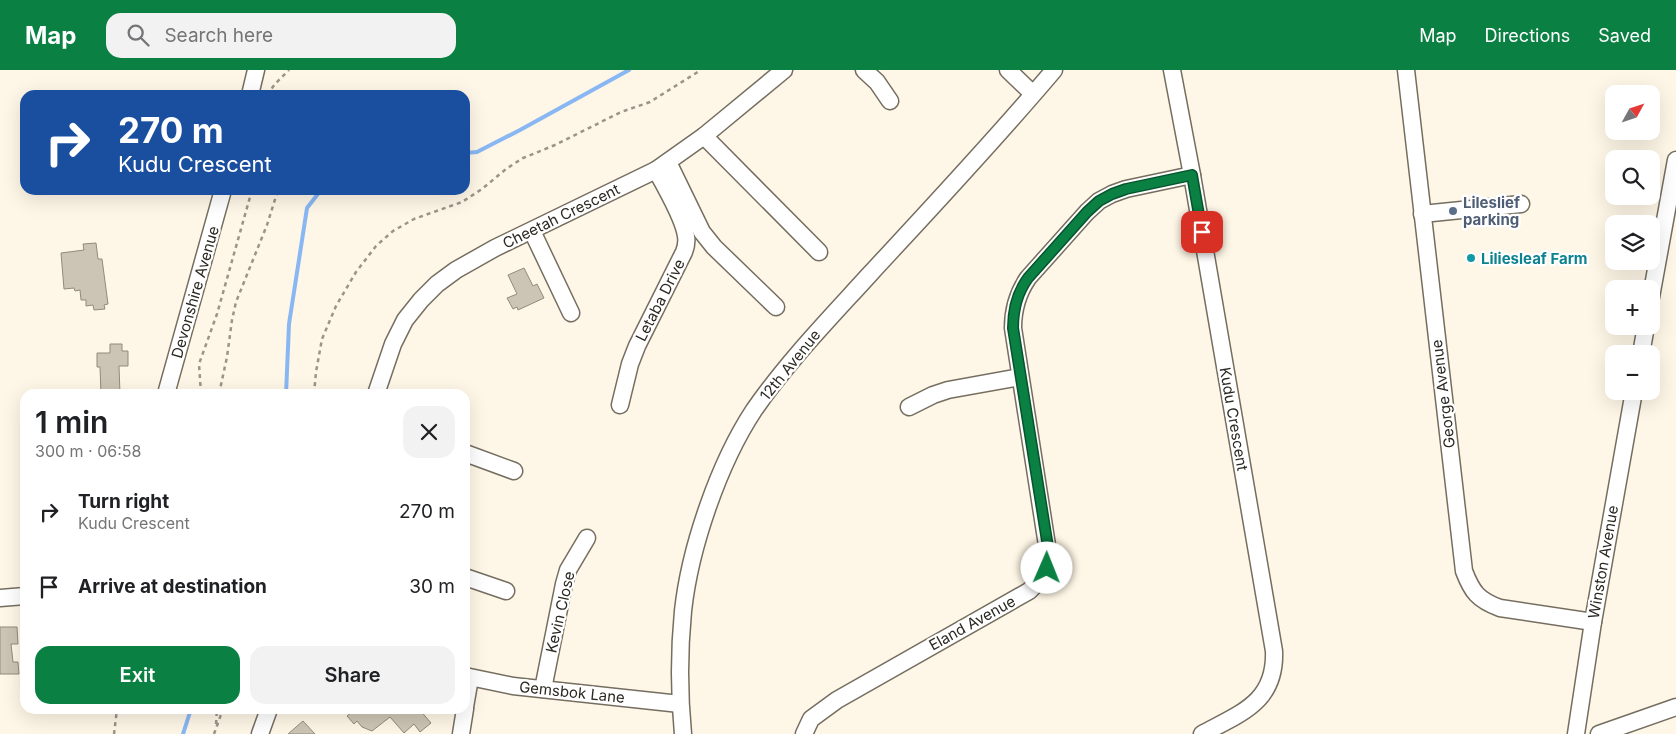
<!DOCTYPE html>
<html lang="en">
<head>
<meta charset="utf-8">
<style>
  :root { --surface:#fff; --page:#f2f2f2; --text:#202124; --muted:#757577; --accent:#0b8043 }
  body { margin:0; font-family:Inter,sans-serif; background:var(--page); color:var(--text); height:100vh; display:flex; flex-direction:column; font-size:19px; white-space:nowrap }
  * { box-sizing:border-box; margin:0 }
  p { font-size:16px; color:var(--muted) }
  .icon { flex:none; width:28px; height:28px; fill:none; stroke:currentColor; stroke-width:2; stroke-linecap:round; stroke-linejoin:round }
  .map { position:relative; flex:1; overflow:hidden }
  .details { position:absolute; left:20px; top:319px; width:450px; height:325px; display:flex; flex-direction:column; background:var(--surface); border-radius:15px; box-shadow:0 5px 20px #0002 }
  .details>* { flex:none }
  .top-card { position:absolute; left:20px; top:20px; width:450px; height:105px; border-radius:15px; box-shadow:0 5px 20px #0002; background:#1a4fa0; color:#fff; overflow:hidden }
  .needle { width:32px; rotate:50deg }
  .controls { position:absolute; left:1605px; top:15px; display:grid; gap:10px }
  .controls a { display:grid; place-items:center; width:55px; height:55px; border-radius:10px; background:var(--surface); box-shadow:0 5px 20px #0002; font-size:25px }
  .pin { position:absolute; display:grid; place-items:center; width:42px; height:42px; color:#fff; margin:-21px; border-radius:10px; box-shadow:0 2px 8px #0006 }
  .me { position:absolute; width:55px; margin:-28px; rotate:1deg; stroke-linejoin:round; filter:drop-shadow(0 0 4px #0008) }
  .turn { display:flex; align-items:center; gap:18px; height:105px; padding:0 15px; font-size:22px }
  .turn .icon { width:65px; height:65px; stroke-width:2.5 }
  .turn b { display:block; font-size:35px; line-height:42px }
  .round { display:grid; place-items:center; flex:none; width:52px; height:52px; border-radius:15px; background:var(--page) }
  .summary { display:flex; align-items:center; justify-content:space-between; height:85px; padding:0 15px }
  h1 { font-size:30px; font-weight:600; line-height:38px }
  .cta { display:flex; gap:10px; margin-top:auto; padding:10px 15px }
  .cta a { flex:1; height:58px; border-radius:15px; background:var(--accent); color:#fff; font-size:20px; font-weight:600; line-height:58px; text-align:center }
  .cta a+a { background:var(--page); color:var(--text) }
  ul { padding:0; list-style:none }
  li { display:flex; align-items:center; gap:15px; height:75px; padding:0 15px }
  li div { flex:1 }
  li b { display:block; font-size:19px }
  li em { font-style:normal }
  header { display:flex; align-items:center; gap:30px; box-sizing:border-box; height:70px; padding:0 25px; background:var(--accent); color:#fff }
  header strong { font-size:24px }
  nav { display:flex; gap:28px; margin-inline-start:auto; font-size:18px }
  .search { width:350px; height:45px; background:var(--page); display:flex; align-items:center; gap:12px; box-sizing:border-box; padding:0 18px; border-radius:15px; color:var(--muted); font-size:19px }
  .map>svg:first-child { display:block }
  .lines { fill:none; stroke-linecap:round; stroke-linejoin:round }
  .stream { stroke:#88b7f3; stroke-width:4 }
  .building { fill:#ccc5b5; stroke:#928b7c }
  .minor-casing { stroke:#756e60; stroke-width:19 }
  .path { stroke:#9a9489; stroke-width:2.5; stroke-dasharray:4 4; stroke-linecap:butt }
  .minor { stroke:#fff; stroke-width:16 }
  .route-casing { stroke:#07532c; stroke-width:12 }
  .route { stroke:#0b8043; stroke-width:9 }
  .service-dot { fill:#5c6f8a; stroke:#fff; stroke-width:2 }
  .culture-dot { fill:#0f9aa8; stroke:#fff; stroke-width:2 }
  .labels { text-anchor:middle; dominant-baseline:central; stroke-width:4.5; stroke-linejoin:round; paint-order:stroke }
  .service-label { font-size:15px; font-weight:bold; fill:#4e5e75; stroke:#fff; text-anchor:start }
  .street-label { font-size:15px; fill:#2b2822; stroke:#fff }
  .culture-label { font-size:15px; font-weight:bold; fill:#0d838f; stroke:#fff; text-anchor:start }
</style>
</head>
<body>
<header>
<strong>Map</strong>
<div class="search"><svg class="icon" aria-label="search" viewBox="0 0 24 24"><circle cx="10" cy="10" r="6"/><path d="M15 15l6 6"/></svg>Search here</div>
<nav><a>Map</a><a>Directions</a><a>Saved</a></nav>
</header>
<div class="map">
<svg width="1676" height="664" viewBox="0 0 1676 664">
  <rect width="100%" height="100%" fill="#fef6e6"/>
  <g class="lines">
    <!-- stream -->
    <g class="stream">
      <path d="M465,83l12,-1 43,-22 109,-60"/>
      <path d="M286,324l3,-70 18,-116 14,-18"/>
      <path d="M183,664l8,-25"/>
    </g>
  </g>
  <!-- building -->
  <g class="building">
    <path d="M96,173l2,16h4l6,45 -4,1 1,4 -11,1 -1,-5 -7,1v-6h-5l-1,-10 -5,1 -1,-3 -10,1 -3,-36 23,-3 -1,-6z"/>
    <path d="M524,198l9,18 4,-2 7,14 -26,12 -1,-3 -4,2 -6,-11 10,-4 -9,-19z"/>
    <path d="M110,274h12v7h6v15h-9l1,28h-19l-1,-27h-3v-14h13z"/>
    <path d="M0,557h17l1,17h-7l2,18h5l1,12h-19z"/>
    <path d="M356,639h53l4,4 6,-4 12,14 -11,9 -6,-8 -10,9 -14,-16 -18,14 -10,-4 -5,-6 -3,3 -7,-8z"/>
    <path d="M303,651l12,13h-27z"/>
  </g>
  <g class="lines">
    <!-- minor casing -->
    <g class="minor-casing">
      <g id="minor">
        <path d="M864,0l13,12 13,19"/>
        <path d="M1008,0l25,24"/>
        <path d="M1172,0l20,105 82,476c2,51 -33,62 -72,83"/>
        <path d="M1406,0l58,501c8,21 14,29 36,37l93,14"/>
        <path d="M250,25l6,-25"/>
        <path d="M704,66l115,116"/>
        <path d="M668,92l34,70 12,15 62,60"/>
        <path d="M1422,144l99,-10"/>
        <path d="M532,161l39,82"/>
        <path d="M1651,227l25,-137"/>
        <path d="M1641,284l5,-28"/>
        <path d="M166,324l57,-204"/>
        <path d="M376,324l17,-50 12,-24 16,-20 16,-16 19,-14 39,-22 161,-78 48,-34 80,-66"/>
        <path d="M620,335l10,-41 7,-18 47,-94c2,-5 3,-10 2,-16 -2,-17 -21,-50 -30,-66"/>
        <path d="M909,337l24,-12 15,-5 72,-13"/>
        <path d="M465,383l49,18"/>
        <path d="M465,507l41,14"/>
        <path d="M0,528l25,-2"/>
        <path d="M465,606l48,10 167,18"/>
        <path d="M543,619l21,-105 4,-14 19,-32"/>
        <path d="M465,637l5,-29"/>
        <path d="M260,664l9,-25"/>
        <path d="M461,664l4,-25"/>
        <path d="M683,664c-4,-41 -4,-82 0,-123 7,-64 36,-148 71,-201 34,-49 76,-92 116,-136 62,-67 125,-134 184,-204"/>
        <path d="M804,664l7,-15 26,-19 192,-109 15,-15 5,-18 -36,-230c0,-19 4,-34 15,-50l59,-66 12,-11 13,-7 14,-5 66,-14"/>
        <path d="M1576,664l17,-112 41,-231"/>
        <path d="M1599,664l77,-27"/>
      </g>
    </g>
    <!-- path -->
    <g class="path">
      <path d="M267,25l8,-11 14,-14"/>
      <path d="M201,324l-2,-30 18,-50 35,-124"/>
      <path d="M219,324l8,-37 5,-37 4,-18 31,-77 11,-35"/>
      <path d="M314,324l2,-22 6,-33 14,-33 20,-34 20,-26 17,-15 21,-12 48,-17 20,-13 24,-20 17,-11 32,-13 66,-33 29,-10 51,-32"/>
      <path d="M216,654l1,-15"/>
      <path d="M114,664l3,-25"/>
      <path d="M214,664l9,-25"/>
    </g>
    <!-- minor -->
    <use href="#minor" class="minor"/>
  </g>
  <g class="lines">
    <!-- route casing -->
    <g class="route-casing">
      <path id="route" d="M1047,498l2,-10 -1,-11 -35,-219c0,-19 4,-35 15,-50l59,-66 12,-11 13,-7 14,-5 66,-14 10,57"/>
    </g>
    <!-- route -->
    <use href="#route" class="route"/>
  </g>
  <!-- markers -->
  <circle class="service-dot" cx="1453" cy="141" r="5"/>
  <circle class="culture-dot" cx="1471" cy="188" r="5"/>
  <g class="labels">
    <!-- service labels -->
    <g class="service-label">
      <text x="1463" y="132">Lileslief<tspan x="1463" dy="17">parking</tspan></text>
    </g>
    <!-- street labels -->
    <g class="street-label">
      <text transform="translate(561 146) rotate(-26)">Cheetah Crescent</text>
      <text transform="translate(195 222) rotate(-74)">Devonshire Avenue</text>
      <text transform="translate(660 230) rotate(-63)">Letaba Drive</text>
      <text transform="translate(790 295) rotate(-51)">12th Avenue</text>
      <text transform="translate(1443 324) rotate(-97)">George Avenue</text>
      <text transform="translate(1234 349) rotate(80)">Kudu Crescent</text>
      <text transform="translate(1603 492) rotate(-80)">Winston Avenue</text>
      <text transform="translate(560 542) rotate(-77)">Kevin Close</text>
      <text transform="translate(972 553) rotate(-29)">Eland Avenue</text>
      <text transform="translate(572 622) rotate(6)">Gemsbok Lane</text>
    </g>
    <!-- culture labels -->
    <g class="culture-label">
      <text x="1481" y="188">Liliesleaf Farm</text>
    </g>
  </g>
</svg>
<div class="controls">
<a><svg class="needle" viewBox="-14 -14 28 28"><path d="M0-13l5 13h-10z" fill="#e53935"/><path d="M0 13l5-13h-10z" fill="#757577"/></svg></a>
<a><svg class="icon" aria-label="search" viewBox="0 0 24 24"><circle cx="10" cy="10" r="6"/><path d="M15 15l6 6"/></svg></a>
<a><svg class="icon" aria-label="layers" viewBox="0 0 24 24"><path d="M12 4l9 5-9 5-9-5zM3 14l9 5 9-5"/></svg></a>
<a>+</a>
<a>−</a>
</div>
<div class="pin" style="left:1202px;top:162px;background:#d93025"><svg class="icon" aria-label="arrive" viewBox="0 0 24 24"><path d="M6 21V4h12l-3 4 3 4H6"/></svg></div>
<svg class="me" style="left:1047px;top:498px" viewBox="-20 -20 40 40"><circle r="19" fill="#fff"/><path d="M0-13L10 11 0 6-10 11z" fill="#0b8043"/></svg>
<div class="top-card">
<div class="turn"><svg class="icon" aria-label="right" viewBox="0 0 24 24"><path d="M7 20v-9h11M14 6l5 5-5 5"/></svg><div><b>270 m</b>Kudu Crescent</div></div>
</div>
<section class="details">
<div class="summary"><div><h1>1 min</h1><p>300 m · 06:58</p></div><a class="round"><svg class="icon" aria-label="close" viewBox="0 0 24 24"><path d="M6 6l12 12M18 6L6 18"/></svg></a></div>
<ul>
<li><svg class="icon" aria-label="right" viewBox="0 0 24 24"><path d="M7 20v-9h11M14 6l5 5-5 5"/></svg><div><b>Turn right</b><p>Kudu Crescent</p></div><em>270 m</em></li>
<li><svg class="icon" aria-label="arrive" viewBox="0 0 24 24"><path d="M6 21V4h12l-3 4 3 4H6"/></svg><div><b>Arrive at destination</b></div><em>30 m</em></li>
</ul>
<div class="cta"><a>Exit</a><a>Share</a></div>
</section>
</div>
</body>
</html>
